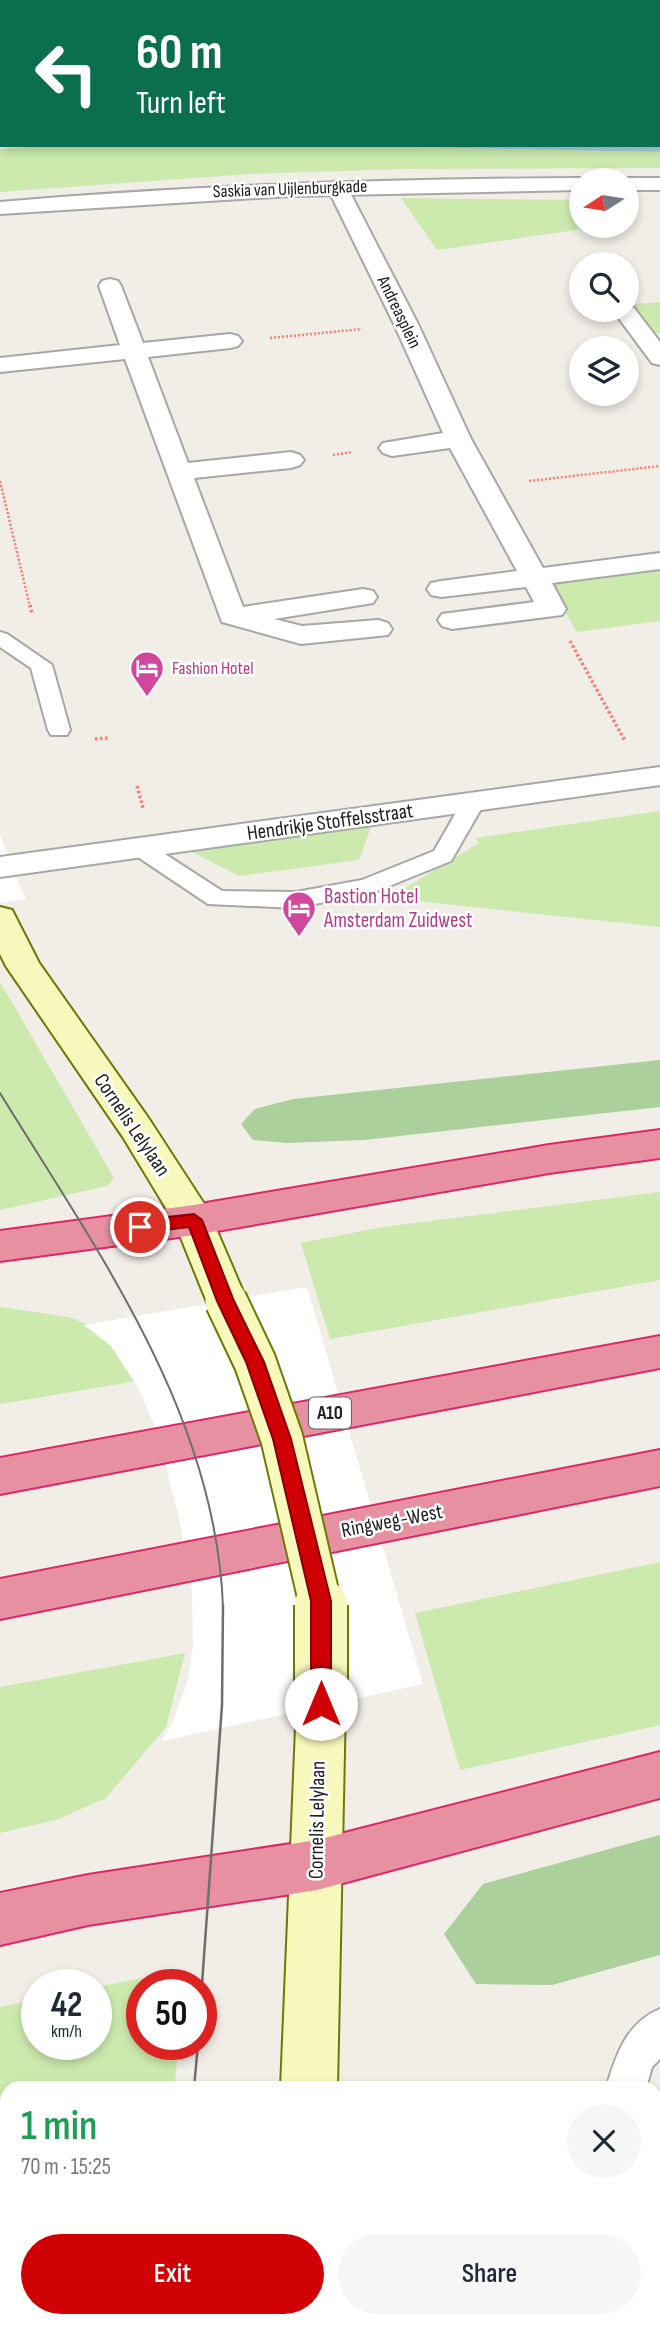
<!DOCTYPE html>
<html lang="en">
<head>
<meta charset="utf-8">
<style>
  :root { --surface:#fff; --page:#f6f6f7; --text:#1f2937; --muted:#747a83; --accent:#d00104 }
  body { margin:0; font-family:"Sofia Sans Condensed",sans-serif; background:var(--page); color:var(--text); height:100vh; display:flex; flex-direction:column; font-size:26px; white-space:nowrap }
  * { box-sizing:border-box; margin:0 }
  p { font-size:23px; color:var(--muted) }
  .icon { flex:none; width:38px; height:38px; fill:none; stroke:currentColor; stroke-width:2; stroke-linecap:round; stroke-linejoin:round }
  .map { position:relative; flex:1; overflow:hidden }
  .details { position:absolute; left:0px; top:2081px; width:662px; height:247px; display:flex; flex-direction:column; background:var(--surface); border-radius:21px 21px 0 0; box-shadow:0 4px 10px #0003 }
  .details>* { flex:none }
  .guide { position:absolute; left:0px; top:0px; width:662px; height:147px; box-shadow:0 4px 10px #0003; background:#0b6e4f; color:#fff; overflow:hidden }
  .needle { width:46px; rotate:258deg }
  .buttons { position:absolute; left:569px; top:168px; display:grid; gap:14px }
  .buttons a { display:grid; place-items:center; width:70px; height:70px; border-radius:50%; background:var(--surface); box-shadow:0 4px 10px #0003; font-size:35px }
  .speed { position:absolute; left:21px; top:1969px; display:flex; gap:14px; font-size:35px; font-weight:700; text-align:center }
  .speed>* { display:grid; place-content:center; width:91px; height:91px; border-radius:50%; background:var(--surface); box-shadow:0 4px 10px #0003; line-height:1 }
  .speed small { font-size:18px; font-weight:400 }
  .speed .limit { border:10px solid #d22; background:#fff; color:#111 }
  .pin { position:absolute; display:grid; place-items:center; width:60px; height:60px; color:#fff; margin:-30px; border:4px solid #fff; border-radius:50%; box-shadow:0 2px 7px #0007 }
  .me { position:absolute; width:77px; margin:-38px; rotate:0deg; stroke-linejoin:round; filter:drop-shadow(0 0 5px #0008) }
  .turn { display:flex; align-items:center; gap:24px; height:147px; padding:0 21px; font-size:32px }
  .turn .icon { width:91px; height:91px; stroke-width:2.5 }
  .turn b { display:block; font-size:49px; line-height:60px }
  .round { display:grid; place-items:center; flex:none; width:74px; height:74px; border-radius:37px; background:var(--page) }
  .headline { display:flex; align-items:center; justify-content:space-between; height:119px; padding:0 21px }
  h1 { font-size:42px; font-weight:600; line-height:52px; color:#1e9e55 }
  .button { display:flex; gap:14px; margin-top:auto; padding:14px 21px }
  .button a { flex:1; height:80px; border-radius:42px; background:var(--accent); color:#fff; font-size:28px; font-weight:600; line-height:80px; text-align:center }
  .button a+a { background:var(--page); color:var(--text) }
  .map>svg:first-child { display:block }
  .grass { fill:#cceaae }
  .forest { fill:#acd09c }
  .water { fill:#a8d2de }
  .pier { fill:#fff }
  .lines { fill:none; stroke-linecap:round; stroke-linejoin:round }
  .service-casing { stroke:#a7a7a7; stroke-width:4 }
  .pedestrian-casing { stroke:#a7a7a7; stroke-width:4 }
  .minor-casing { stroke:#a7a7a7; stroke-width:4 }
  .secondary-casing { stroke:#6e7905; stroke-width:4 }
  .motorway-casing { stroke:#db2868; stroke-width:4 }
  .path-far1 { stroke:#f97c70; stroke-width:2.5; stroke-dasharray:2 2; stroke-linecap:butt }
  .path { stroke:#f97c70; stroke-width:3.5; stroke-dasharray:2.5 2.5; stroke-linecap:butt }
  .service { fill:#fff; fill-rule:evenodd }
  .pedestrian { fill:#fff; fill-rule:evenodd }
  .minor { fill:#fff; fill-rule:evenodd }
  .secondary { fill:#f7f9bc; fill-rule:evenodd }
  .motorway { fill:#e790a1; fill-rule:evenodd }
  .tram-far1 { stroke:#6e6e6e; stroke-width:2 }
  .tram { stroke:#6e6e6e; stroke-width:2.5 }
  .secondary-bridge-far1-casing { stroke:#6e7905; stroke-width:45; stroke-linecap:butt }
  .secondary-bridge-casing { stroke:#6e7905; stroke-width:56; stroke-linecap:butt }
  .secondary-bridge-far1 { stroke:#f7f9bc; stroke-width:41 }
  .secondary-bridge { stroke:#f7f9bc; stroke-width:52 }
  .route { fill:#d00104; stroke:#870103; stroke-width:2 }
  .labels { text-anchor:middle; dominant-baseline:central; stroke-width:5; stroke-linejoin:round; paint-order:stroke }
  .far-street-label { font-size:18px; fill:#202020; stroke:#fff }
  .far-hotel-label { font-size:18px; fill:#b23c85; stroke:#fff; text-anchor:start }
  .shield { fill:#fff; stroke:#636363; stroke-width:2 }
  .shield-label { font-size:19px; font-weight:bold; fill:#202020 }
  .street-label { font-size:21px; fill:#202020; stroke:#fff }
  .hotel-label { font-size:21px; fill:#b23c85; stroke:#fff; text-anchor:start }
</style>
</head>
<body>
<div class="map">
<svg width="660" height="2327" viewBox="0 0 660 2327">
  <rect width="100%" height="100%" fill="#f1ede7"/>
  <!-- grass -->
  <g class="grass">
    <path d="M62,145h245l353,7v16l-256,1 -154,5 -250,18v-43z"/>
    <path d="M401,198l180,2v26h23l-167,24z"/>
    <path d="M660,302v31l-14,2 -19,-26 -1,-4z"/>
    <path d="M660,569v52l-83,11 -29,-49z"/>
    <path d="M660,811v116l-271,-29 90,-55 -3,-5z"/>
    <path d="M376,813l-17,47 -120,16 -70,-36z"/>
    <path d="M0,982l114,196 -7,8 -107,24z"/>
    <path d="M660,1192v88l-330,59 -29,-96 82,-16z"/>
    <path d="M0,1307l69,10 45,18 40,43 -154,26z"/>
    <path d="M660,1562v163l-200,45 -45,-157z"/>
    <path d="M185,1653l-19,74 -60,71 -47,21 -59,14v-146z"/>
    <path d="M186,1970l-2,14h-42v60h37l-5,44h-167v232l145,1v6h-152v-320l37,-8v45h59v-57z"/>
  </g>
  <!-- forest -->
  <g class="forest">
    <path d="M660,1060v47l-296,33 -78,3 -33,-3 -12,-16 14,-15 38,-10z"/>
    <path d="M660,1835v120l-108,30 -76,-1 -32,-50 39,-50z"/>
  </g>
  <!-- water -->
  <path class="water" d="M660,133v19l-353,-7h353z"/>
  <!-- pier -->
  <g class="pier">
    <path d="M0,834l10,29 16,36 -26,4z"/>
    <path d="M307,1287l116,397 -261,57 11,-20 15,-41 5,-34 -1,-55 -13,-73 -22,-86 -18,-43 -28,-43 -27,-21z"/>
  </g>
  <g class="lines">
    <!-- service casing -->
    <g class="service-casing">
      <g id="service">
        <path d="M0,632l7,2 45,31 18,65 -3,5h-16l-3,-5 -17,-62 -31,-21z"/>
        <path d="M473,795l8,2 4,5 -34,59 -74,30 -81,17 -88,-4 -76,-51 -4,-5 4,-5 8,-2 8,2 74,48 74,1 66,-12 72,-29 31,-54z"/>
        <path d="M660,2009v50l-8,8 -6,21h-40c10,-33 20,-65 54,-79z"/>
        <path d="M654,2317l2,10h-44v-7h42z"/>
      </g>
    </g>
    <!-- pedestrian casing -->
    <g class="pedestrian-casing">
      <g id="pedestrian">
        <rect x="0" y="70" width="2" height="12"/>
        <path d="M337,181l7,2 3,4 71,137 53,115 72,129 117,-15v16l-108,14 14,26 -4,6 -110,14 -10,-3 -4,-6 4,-6 92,-12 -8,-15 -85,10 -10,-2 -4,-6 4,-6 10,-2 76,-10 -67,-123 -58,8 -9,-3 -4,-5 4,-5 60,-10 -49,-109 -67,-137 3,-4z"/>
        <path d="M110,279l8,2 3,5 22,57 87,-9 8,2 4,5 -4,5 -8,2 -82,9 40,106 103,-11 9,3 4,5 -4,5 -9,3 -97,10 49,129 120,-18 10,2 4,6 -4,6 -99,16 28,7 76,-6 10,3 4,6 -4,6 -87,9 -79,-22 -97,-263 -125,13v-14l120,-13 -21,-59 3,-5z"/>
        <path d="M626,306l8,2 26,34v23l-8,-2 -37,-50 2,-3h9z"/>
      </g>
    </g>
    <!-- minor casing -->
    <g class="minor-casing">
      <g id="minor">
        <path d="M581,178l8,2h-8v10l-291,6 -290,18v-12c193,-17 387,-23 581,-24z"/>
        <path d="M626,178h34v12h-34v-10h-8z"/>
        <path d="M660,767v18l-660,92v-20z"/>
      </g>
    </g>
    <!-- secondary casing -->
    <g class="secondary-casing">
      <g id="secondary">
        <path d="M0,907l12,3 27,53 110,156 59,91 39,91 -6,11 -15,5 -15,-5 -36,-89 -52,-86 -117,-171 -6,-12z"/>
        <path d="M321,1682l17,7 7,15 -8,384h-56l16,-384 7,-15z"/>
        <rect x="281" y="2320" width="60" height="7"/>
      </g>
    </g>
    <!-- motorway casing -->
    <g class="motorway-casing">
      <g id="motorway">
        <path d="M660,1130v28l-111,15 -355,62 -194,26v-30l194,-26 355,-60z"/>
        <path d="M660,1336v32l-660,126v-36z"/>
        <path d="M660,1450v36l-660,133v-40z"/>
        <path d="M660,1752v46l-343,92 -229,35 -88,20v-52l88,-18 229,-35z"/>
      </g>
    </g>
    <!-- path-far1 -->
    <g class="path-far1">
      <path d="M270,338l92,-9"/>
      <path d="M333,455l19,-3"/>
      <path d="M0,481l30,126"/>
      <path d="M529,481l131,-15"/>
    </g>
    <!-- path -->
    <g class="path">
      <path d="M30,605l2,9"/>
      <path d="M570,641l55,100"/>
      <path d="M95,739l13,-1"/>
      <path d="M137,786l6,22"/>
    </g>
    <!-- service -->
    <use href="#service" class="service"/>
    <!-- pedestrian -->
    <use href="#pedestrian" class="pedestrian"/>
    <!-- minor -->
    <use href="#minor" class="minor"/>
    <!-- secondary -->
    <use href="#secondary" class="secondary"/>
    <!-- motorway -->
    <use href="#motorway" class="motorway"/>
    <!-- tram-far1 -->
    <path class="tram-far1" d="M0,1093c97,158 216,321 223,514"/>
    <!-- tram -->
    <g class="tram">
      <path d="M201,1998l21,-293 1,-100"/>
      <path d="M194,2088l4,-44"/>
      <path d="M0,2228l7,17"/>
      <path d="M30,2320l2,7"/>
      <path d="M184,2320v7"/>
    </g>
    <!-- secondary-bridge-far1 casing -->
    <g class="secondary-bridge-far1-casing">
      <path id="secondary-bridge-far1" d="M226,1301l29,61 27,77 39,168"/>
    </g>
    <!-- secondary-bridge casing -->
    <g class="secondary-bridge-casing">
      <path id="secondary-bridge" d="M321,1605v99"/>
    </g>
    <!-- secondary-bridge-far1 -->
    <use href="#secondary-bridge-far1" class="secondary-bridge-far1"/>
    <!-- secondary-bridge -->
    <use href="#secondary-bridge" class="secondary-bridge"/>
  </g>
  <!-- route -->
  <path class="route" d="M194,1214l8,6 32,81 30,61 27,77 40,162v103l-2,7 -8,2 -7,-2 -3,-7v-103l-38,-162 -27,-77 -29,-61 -28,-74 -49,6 -9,-6 9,-7z"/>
  <!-- icons -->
  <defs>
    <g id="hotel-pin" transform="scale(1.75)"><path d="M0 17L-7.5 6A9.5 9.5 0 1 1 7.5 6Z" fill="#d1479c" stroke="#fff"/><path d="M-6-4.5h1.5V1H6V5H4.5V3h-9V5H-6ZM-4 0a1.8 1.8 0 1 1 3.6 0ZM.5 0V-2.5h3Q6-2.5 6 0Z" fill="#fff"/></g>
  </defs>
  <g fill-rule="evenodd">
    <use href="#hotel-pin" x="147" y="668"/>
    <use href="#hotel-pin" x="299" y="908"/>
  </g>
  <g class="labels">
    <!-- far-street labels -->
    <g class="far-street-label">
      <text transform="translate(290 189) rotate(-2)">Saskia van Uijlenburgkade</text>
      <text transform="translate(399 312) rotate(64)">Andreasplein</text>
    </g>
    <!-- far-hotel labels -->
    <g class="far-hotel-label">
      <text x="172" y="668">Fashion Hotel</text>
    </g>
    <!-- shield labels -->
    <rect class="shield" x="309" y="1397.5" width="42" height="31" rx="5"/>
    <g class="shield-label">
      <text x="330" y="1413">A10</text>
    </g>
    <!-- street labels -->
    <g class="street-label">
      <text transform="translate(330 822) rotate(-8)">Hendrikje Stoffelsstraat</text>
      <text transform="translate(132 1125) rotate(56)">Cornelis Lelylaan</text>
      <text transform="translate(392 1521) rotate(-11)">Ringweg-West</text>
      <text transform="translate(317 1820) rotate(-89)">Cornelis Lelylaan</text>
    </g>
    <!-- hotel labels -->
    <g class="hotel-label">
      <text x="324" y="896">Bastion Hotel<tspan x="324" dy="24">Amsterdam Zuidwest</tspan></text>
    </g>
  </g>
</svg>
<div class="buttons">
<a><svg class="needle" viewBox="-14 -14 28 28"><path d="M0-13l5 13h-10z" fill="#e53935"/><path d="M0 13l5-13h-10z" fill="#747a83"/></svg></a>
<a><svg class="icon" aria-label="search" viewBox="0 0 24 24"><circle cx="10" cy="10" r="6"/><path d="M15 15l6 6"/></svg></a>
<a><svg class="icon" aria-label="layers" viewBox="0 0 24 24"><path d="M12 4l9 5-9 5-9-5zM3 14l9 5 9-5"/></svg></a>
</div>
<div class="speed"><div>42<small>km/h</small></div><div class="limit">50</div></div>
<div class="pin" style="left:140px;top:1227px;background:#d93025"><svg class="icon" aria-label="arrive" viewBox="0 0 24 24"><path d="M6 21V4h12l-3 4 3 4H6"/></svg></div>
<svg class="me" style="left:321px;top:1704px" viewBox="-20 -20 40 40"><circle r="19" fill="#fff"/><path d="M0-13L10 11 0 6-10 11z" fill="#d00104"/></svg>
<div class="guide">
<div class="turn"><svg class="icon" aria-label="left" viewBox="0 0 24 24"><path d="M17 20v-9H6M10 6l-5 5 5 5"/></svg><div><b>60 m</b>Turn left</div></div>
</div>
<section class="details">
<div class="headline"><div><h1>1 min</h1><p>70 m · 15:25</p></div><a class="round"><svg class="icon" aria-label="close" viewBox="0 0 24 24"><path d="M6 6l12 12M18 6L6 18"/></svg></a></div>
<div class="button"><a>Exit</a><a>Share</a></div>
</section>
</div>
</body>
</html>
